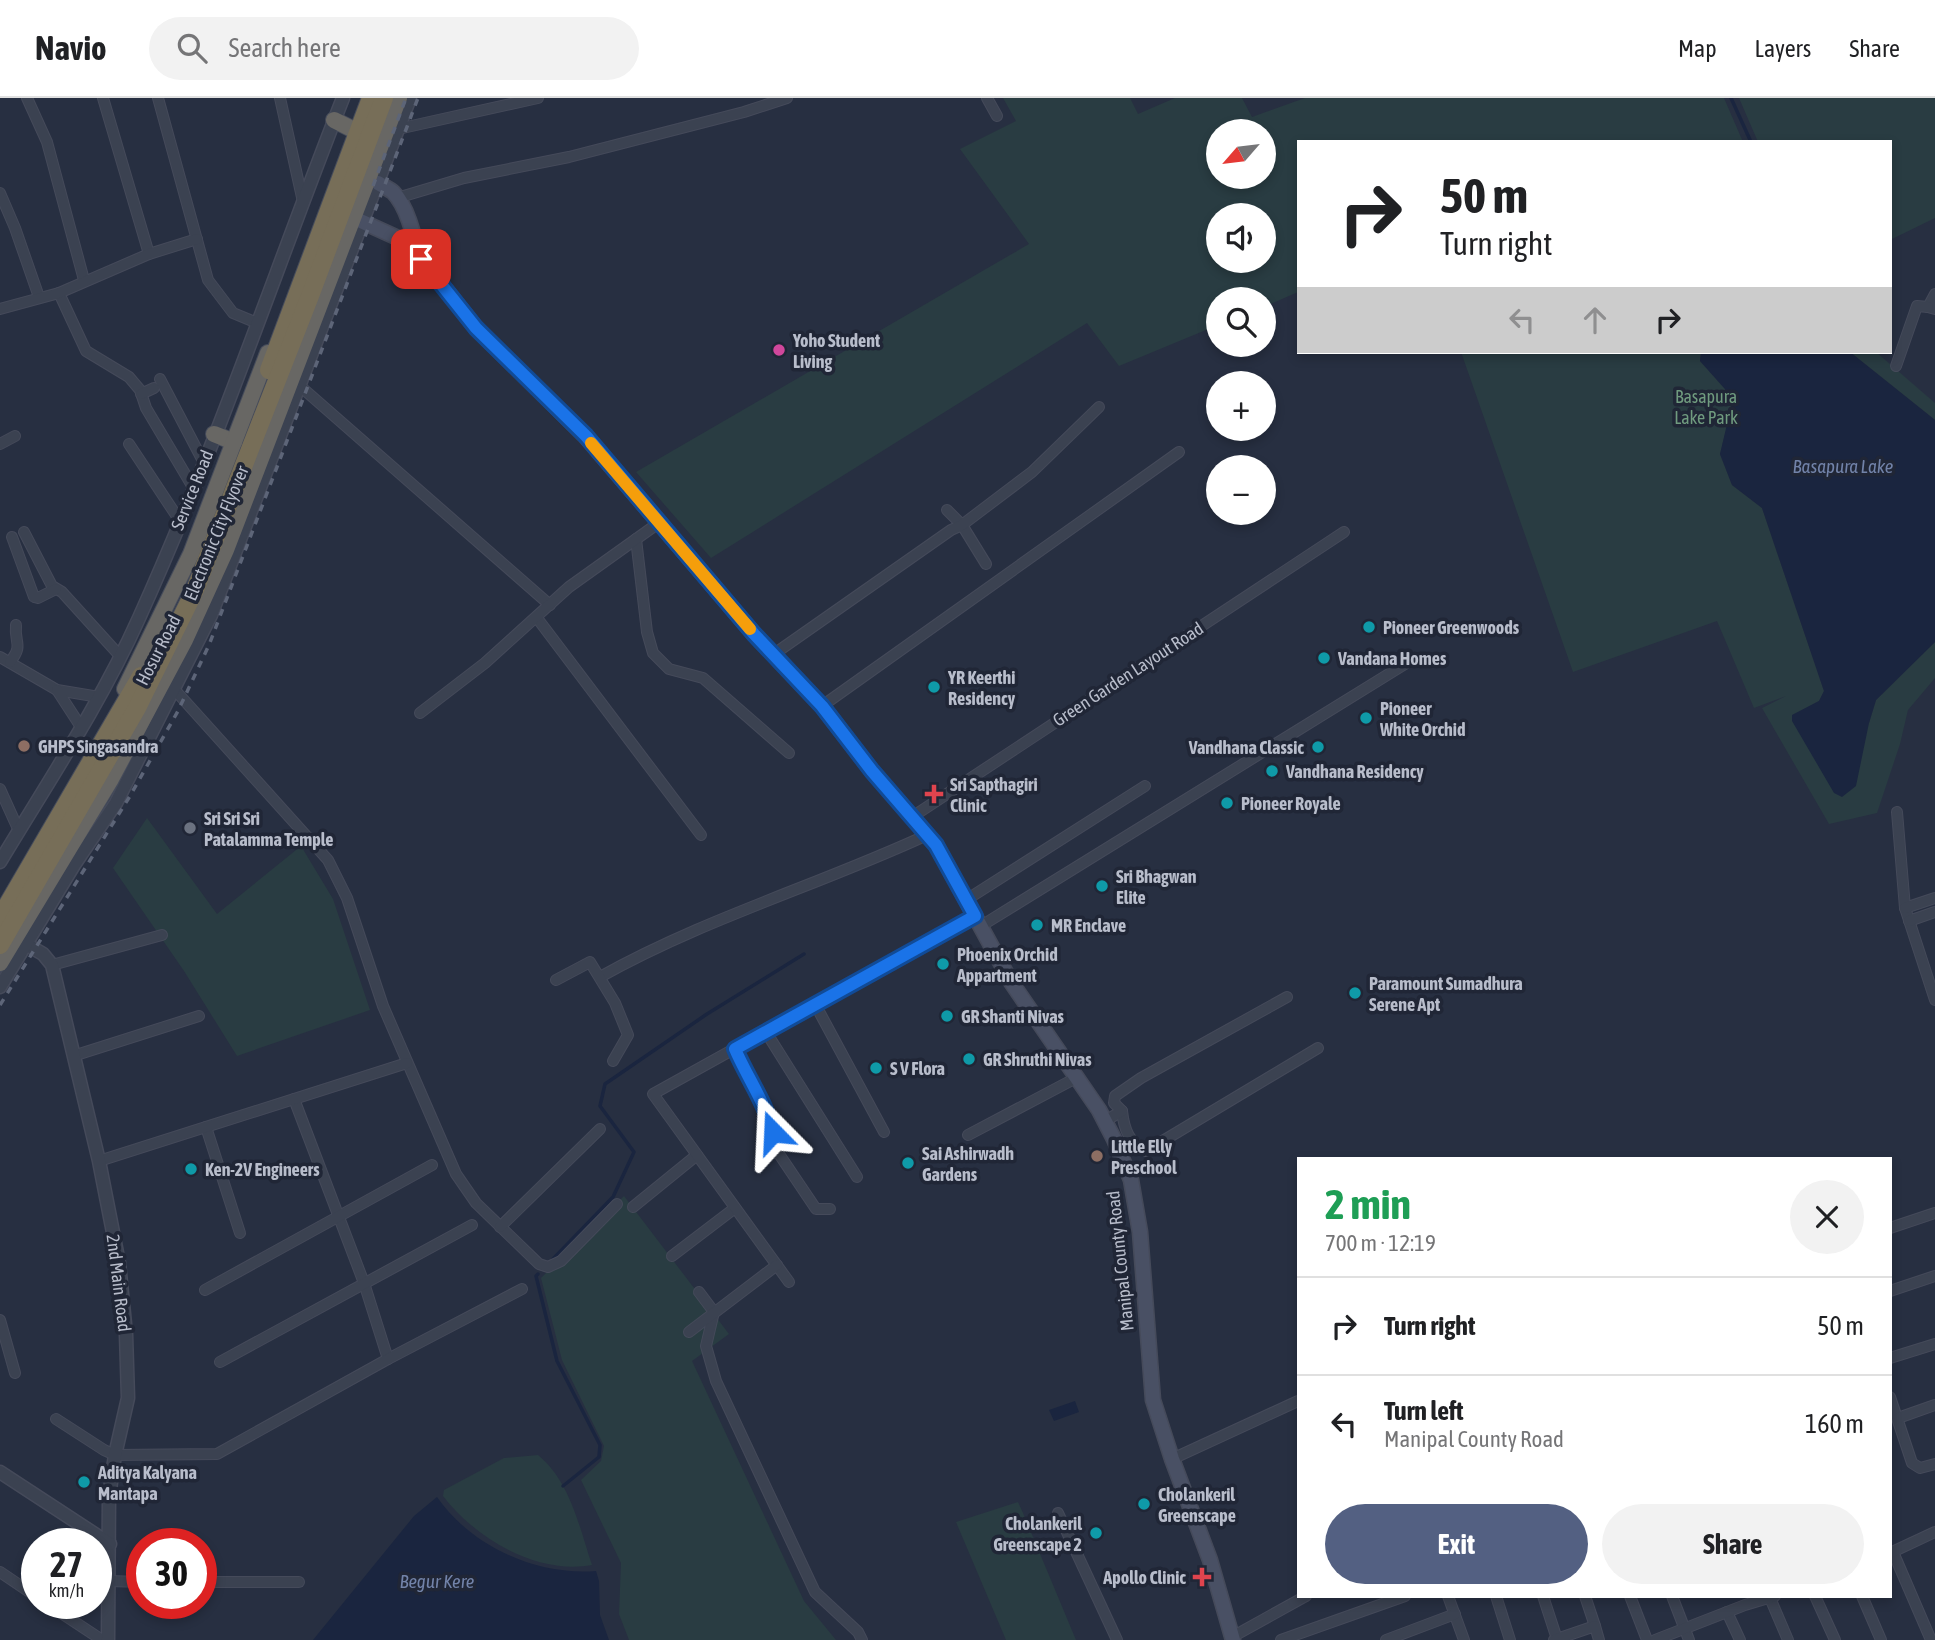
<!DOCTYPE html>
<html lang="en">
<head>
<meta charset="utf-8">
<style>
  :root { --surface:#fff; --page:#f2f2f2; --text:#202124; --muted:#757577; --line:#e0e0e0; --accent:#536082 }
  body { margin:0; font-family:"Asap Condensed",sans-serif; background:var(--page); color:var(--text); height:100vh; display:flex; flex-direction:column; font-size:26px; white-space:nowrap }
  * { box-sizing:border-box; margin:0 }
  p { font-size:23px; color:var(--muted) }
  .icon { flex:none; width:38px; height:38px; fill:none; stroke:currentColor; stroke-width:2; stroke-linecap:round; stroke-linejoin:round }
  .map { position:relative; flex:1; overflow:hidden }
  .drawer { position:absolute; left:1297px; top:1059px; width:595px; height:441px; display:flex; flex-direction:column; background:var(--surface); border-radius:0px; box-shadow:0 4px 10px #0003 }
  .drawer>* { flex:none }
  .hud { position:absolute; left:1297px; top:42px; width:595px; height:214px; border-radius:0px; box-shadow:0 4px 10px #0003; background:#fff; color:var(--text); overflow:hidden }
  .needle { width:46px; rotate:242deg }
  .buttons { position:absolute; left:1206px; top:21px; display:grid; gap:14px }
  .buttons a { display:grid; place-items:center; width:70px; height:70px; border-radius:50%; background:var(--surface); box-shadow:0 4px 10px #0003; font-size:35px }
  .speed { position:absolute; left:21px; top:1430px; display:flex; gap:14px; font-size:35px; font-weight:700; text-align:center }
  .speed>* { display:grid; place-content:center; width:91px; height:91px; border-radius:50%; background:var(--surface); box-shadow:0 4px 10px #0003; line-height:1 }
  .speed small { font-size:18px; font-weight:400 }
  .speed .limit { border:10px solid #d22; background:#fff; color:#111 }
  .pin { position:absolute; display:grid; place-items:center; width:60px; height:60px; color:#fff; margin:-30px; border-radius:14px; box-shadow:0 4px 10px #0006 }
  .me { position:absolute; width:77px; margin:-38px; rotate:339deg; stroke-linejoin:round; filter:drop-shadow(0 0 5px #0008) }
  .turn { display:flex; align-items:center; gap:24px; height:147px; padding:0 28px; font-size:32px }
  .turn .icon { width:91px; height:91px; stroke-width:2.5 }
  .turn b { display:block; font-size:49px; line-height:60px }
  .lanes { display:flex; align-items:center; height:66px; padding:0 28px; background:#0003; justify-content:center; gap:35px; direction:ltr }
  .lanes .off { opacity:.35 }
  .round { display:grid; place-items:center; flex:none; width:74px; height:74px; border-radius:37px; background:var(--page) }
  .headline { display:flex; align-items:center; justify-content:space-between; height:119px; padding:0 28px }
  h1 { font-size:42px; font-weight:700; line-height:52px; color:#1e9e55 }
  .button { display:flex; gap:14px; margin-top:auto; padding:14px 28px }
  .button a { flex:1; height:80px; border-radius:42px; background:var(--accent); color:#fff; font-size:28px; font-weight:700; line-height:80px; text-align:center }
  .button a+a { background:var(--page); color:var(--text) }
  ul { padding:0; list-style:none }
  li { display:flex; align-items:center; gap:21px; height:98px; padding:0 28px; border-top:2px solid var(--line) }
  li div { flex:1 }
  li b { display:block; font-size:26px }
  li em { font-style:normal }
  header { display:flex; align-items:center; gap:42px; box-sizing:border-box; height:98px; padding:0 35px; background:var(--surface); border-bottom:2px solid var(--line) }
  header strong { font-size:33px }
  nav { display:flex; gap:38px; margin-inline-start:auto; font-size:24px }
  .search { width:490px; height:63px; background:var(--page); display:flex; align-items:center; gap:18px; box-sizing:border-box; padding:0 24px; border-radius:38px; color:var(--muted); font-size:26px }
  .map>svg:first-child { display:block }
  .green { fill:#293c42; fill-rule:evenodd }
  .water { fill:#1a253f }
  .lines { fill:none; stroke-linecap:round; stroke-linejoin:round }
  .stream { stroke:#1a253f; stroke-width:3.5 }
  .minor-casing { stroke:#454a5a; stroke-width:12 }
  .tertiary-casing { stroke:#454a5a; stroke-width:15 }
  .secondary-casing { stroke:#454a5a; stroke-width:17 }
  .trunk-casing { stroke:#464c5b; stroke-width:18 }
  .motorway-casing { stroke:#464c5b; stroke-width:20 }
  .minor { stroke:#3b4251; stroke-width:10 }
  .tertiary { stroke:#3b4251; stroke-width:12 }
  .secondary { stroke:#495064; stroke-width:14 }
  .trunk { stroke:#686764; stroke-width:16 }
  .motorway { stroke:#776e58; stroke-width:18 }
  .rail { stroke:#5d6578; stroke-width:3.5; stroke-dasharray:7 7; stroke-linecap:butt }
  .route-casing { stroke:#114b97; stroke-width:18 }
  .route { stroke:#1a73e8; stroke-width:12 }
  .slow { stroke:#f59e0b; stroke-width:12 }
  .hotel-dot { fill:#d1479c; stroke:#202636; stroke-width:2.5 }
  .culture-dot { fill:#0f9aa8; stroke:#202636; stroke-width:2.5 }
  .education-dot { fill:#8d6e63; stroke:#202636; stroke-width:2.5 }
  .health-dot { fill:#e0444e; stroke:#202636; stroke-width:2.5 }
  .worship-dot { fill:#6b7280; stroke:#202636; stroke-width:2.5 }
  .labels { text-anchor:middle; dominant-baseline:central; stroke-width:7; stroke-linejoin:round; paint-order:stroke }
  .poi-label { font-size:18px; font-weight:bold; fill:#b8bdcb; stroke:#202636; text-anchor:start }
  .park-label { font-size:18px; fill:#709b7f; stroke:#202636 }
  .street-label { font-size:18px; fill:#b8bdcb; stroke:#202636 }
  .water-label { font-size:19px; font-style:italic; fill:#7283a9; stroke:#202636 }
</style>
</head>
<body>
<header>
<strong>Navio</strong>
<div class="search"><svg class="icon" aria-label="search" viewBox="0 0 24 24"><circle cx="10" cy="10" r="6"/><path d="M15 15l6 6"/></svg>Search here</div>
<nav><a>Map</a><a>Layers</a><a>Share</a></nav>
</header>
<div class="map">
<svg width="1935" height="1542" viewBox="0 0 1935 1542">
  <rect width="100%" height="100%" fill="#272f41"/>
  <!-- green -->
  <g class="green">
    <path d="M1003,0h127l8,16 37,-16h67l10,19 53,-19h419l19,44h-445v150l-34,15v-8h-46v26l-99,41 -32,-43 -376,235 -75,-86 393,-228 -69,-95 56,-28zM1264,33v46h-46v-46zM1264,117v46h-46v-46z"/>
    <path d="M1739,0h196v120l-45,22v-98h-132z"/>
    <path d="M1461,254h240l-1,9 25,28 8,14 -13,51 12,31 30,23 62,183 -5,10 -26,14 76,8 7,-23 59,-58v36l-27,32 -8,34 -23,69 -48,11 -67,-116 24,-12 -32,12 -37,-87 -144,51z"/>
    <path d="M1850,254h26l59,51v17z"/>
    <path d="M147,720l70,96 84,-68 32,53 37,111 -133,46 -53,-85 -71,-103z"/>
    <path d="M624,1098l105,138 -37,27 112,240 32,39h-207l-10,-26 2,-51 -40,-83 20,-19 3,-15 -42,-86 -21,-82z"/>
    <path d="M538,1357c32,26 41,71 54,110 -55,10 -116,-26 -149,-69l1,-6 60,-32z"/>
    <path d="M1018,1404l5,11 53,127h-70l-50,-118z"/>
  </g>
  <!-- water -->
  <g class="water">
    <path d="M1701,254h149l85,68v222l-59,58 -7,23 -13,63 -14,11 -8,-4 -42,-72v-6l27,-14 5,-10 -62,-183 -30,-23 -12,-31 12,-51 -7,-14 -25,-28z"/>
    <path d="M1075,1303l4,11 -25,9 -5,-11z"/>
    <path d="M437,1399c34,49 99,79 159,74l3,10 1,34 9,25h-296l101,-124z"/>
  </g>
  <g class="lines">
    <!-- stream -->
    <g class="stream">
      <path d="M1731,0l20,44"/>
      <path d="M553,1161l60,-62 21,-45 -34,-46 5,-22 102,-70 97,-60"/>
      <path d="M538,1176l-2,2 21,85 43,84 -1,12 -36,29"/>
    </g>
    <!-- minor casing -->
    <g class="minor-casing">
      <g id="minor">
        <path d="M27,0l20,44 37,138"/>
        <path d="M103,0l46,156"/>
        <path d="M158,0l50,182 25,33 24,10"/>
        <path d="M280,0l23,104"/>
        <path d="M987,0l10,18"/>
        <path d="M398,31l140,-31"/>
        <path d="M0,95l15,35 24,69"/>
        <path d="M397,100l67,-20 105,-21 175,-45 43,-14"/>
        <path d="M59,195l27,58 43,26 11,13 6,18 48,81"/>
        <path d="M1935,196l-7,13 7,2"/>
        <path d="M0,211l59,-16 90,-39 48,-15"/>
        <path d="M1896,268l21,-60 11,1"/>
        <path d="M160,281l44,84"/>
        <path d="M300,288l250,219"/>
        <path d="M141,296l13,-6"/>
        <path d="M0,346l15,-8"/>
        <path d="M129,346l51,77"/>
        <path d="M947,412l15,15 24,39"/>
        <path d="M24,434l28,54 10,6 58,64"/>
        <path d="M12,439l22,60 4,1 18,-9"/>
        <path d="M636,441l11,93 6,21 16,16 34,9 86,75"/>
        <path d="M537,520l164,217"/>
        <path d="M774,556l177,-124 11,-5 70,-53 67,-65"/>
        <path d="M0,559l57,33 42,7"/>
        <path d="M10,564c14,-18 4,-18 6,-37"/>
        <path d="M174,591l154,171 19,38 36,108 73,168 20,29 63,61 9,3 13,-6 56,-57"/>
        <path d="M57,592l24,37"/>
        <path d="M822,608l357,-254"/>
        <path d="M420,615l65,-50 84,-76 91,-65"/>
        <path d="M0,691l19,42"/>
        <path d="M1897,714l8,96 30,92"/>
        <path d="M912,719l432,-285"/>
        <path d="M966,802l179,-114"/>
        <path d="M1905,810l30,-10"/>
        <path d="M1909,823l26,-9"/>
        <path d="M981,828l424,-262"/>
        <path d="M52,867l110,-30"/>
        <path d="M600,879c103,-58 219,-92 327,-142"/>
        <path d="M556,882l34,-18 25,41 13,32 -15,26"/>
        <path d="M766,934l91,145"/>
        <path d="M735,951l17,37 15,24 12,44 37,55h14"/>
        <path d="M73,958l126,-40"/>
        <path d="M294,1001l70,184 24,76"/>
        <path d="M1122,1013c2,18 7,32 24,40l172,-103"/>
        <path d="M1105,1023l17,-10 -8,-8 1,-7 26,-18 146,-81"/>
        <path d="M206,1029l34,106"/>
        <path d="M884,1034l-69,-128 160,-88"/>
        <path d="M968,1037l108,-57"/>
        <path d="M99,1063l308,-98"/>
        <path d="M633,1109l64,-52"/>
        <path d="M500,1129l100,-98"/>
        <path d="M1890,1130l45,-15"/>
        <path d="M672,1158l63,-48"/>
        <path d="M789,1184l-136,-188 162,-90"/>
        <path d="M205,1192l227,-125"/>
        <path d="M1890,1193l45,-15"/>
        <path d="M699,1194l15,20"/>
        <path d="M714,1214l-8,34 10,35 99,211 43,40 4,8"/>
        <path d="M0,1222l15,53"/>
        <path d="M689,1234l88,-67"/>
        <path d="M1890,1260l45,-14"/>
        <path d="M220,1264l252,-137"/>
        <path d="M1890,1299l22,66 8,5 15,-4"/>
        <path d="M1898,1320l37,-13"/>
        <path d="M56,1321l48,31 11,5 102,-1 171,-95 134,-70"/>
        <path d="M1172,1361l126,-58"/>
        <path d="M1058,1415l59,127"/>
        <path d="M1893,1454l38,88"/>
        <path d="M1890,1455l45,-21"/>
        <path d="M0,1474l37,25"/>
        <path d="M109,1483l33,1"/>
        <path d="M201,1484h98"/>
        <path d="M1448,1498l16,44"/>
        <path d="M1496,1498l14,44"/>
        <path d="M1543,1498l14,43"/>
        <path d="M1585,1498l10,30"/>
        <path d="M1630,1498l17,44"/>
        <path d="M1672,1498l17,44"/>
        <path d="M1815,1498l20,44"/>
        <path d="M1862,1498l19,44"/>
        <path d="M1770,1500l18,42"/>
        <path d="M46,1505l56,37"/>
        <path d="M1727,1514l13,28"/>
        <path d="M1232,1539l74,-41"/>
        <path d="M1281,1542l124,-44"/>
        <path d="M1386,1542l69,-26"/>
        <path d="M1554,1542l41,-14 4,14"/>
        <path d="M1655,1542l90,-35 30,-9"/>
      </g>
    </g>
    <!-- tertiary casing -->
    <g class="tertiary-casing">
      <g id="tertiary">
        <path d="M0,764c48,-80 101,-159 139,-244 77,-170 136,-347 204,-520"/>
        <path d="M26,846l17,10 9,11 47,196 20,102 7,71 2,64 -13,57 -6,41 -1,144"/>
        <path d="M0,889l74,-122 42,-62 95,-188 199,-517"/>
        <path d="M0,1374l110,72"/>
      </g>
    </g>
    <!-- secondary casing -->
    <g class="secondary-casing">
      <g id="secondary">
        <path d="M378,85c5,3 11,6 15,9 13,13 22,43 23,60"/>
        <path d="M354,120l44,20 18,14 60,76 109,108 169,198 68,72 50,65 64,74 75,137 88,128 15,29 17,41 9,52 13,168 19,59 38,101 23,80"/>
      </g>
    </g>
    <!-- trunk casing -->
    <g class="trunk-casing">
      <g id="trunk">
        <path d="M334,22l18,9"/>
        <path d="M214,336l20,8"/>
        <path d="M125,591l66,-135 77,-201"/>
        <path d="M0,865l111,-184 74,-139 41,-90 173,-452"/>
      </g>
    </g>
    <!-- motorway casing -->
    <g class="motorway-casing">
      <g id="motorway">
        <path d="M269,272l102,-272"/>
        <path d="M0,820l141,-242"/>
        <path d="M0,847l137,-237 58,-118 115,-294 74,-198"/>
      </g>
    </g>
    <!-- minor -->
    <use href="#minor" class="minor"/>
    <!-- tertiary -->
    <use href="#tertiary" class="tertiary"/>
    <!-- secondary -->
    <use href="#secondary" class="secondary"/>
    <!-- trunk -->
    <use href="#trunk" class="trunk"/>
    <!-- motorway -->
    <use href="#motorway" class="motorway"/>
    <!-- rail -->
    <g class="rail">
      <path d="M373,88l33,-88"/>
      <path d="M0,907l130,-209 48,-85 31,-66 209,-547"/>
    </g>
  </g>
  <g class="lines">
    <!-- route casing -->
    <g class="route-casing">
      <path id="route" d="M421,161l55,69 110,108 168,198 68,72 50,65 64,74 39,71 -240,133c12,28 30,53 38,83"/>
    </g>
    <!-- route -->
    <use href="#route" class="route"/>
    <!-- slow -->
    <path class="slow" d="M591,345l159,186"/>
  </g>
  <!-- markers -->
  <circle class="hotel-dot" cx="779" cy="252" r="7"/>
  <g class="culture-dot">
    <circle cx="1369" cy="529" r="7"/>
    <circle cx="1324" cy="560" r="7"/>
    <circle cx="934" cy="589" r="7"/>
    <circle cx="1366" cy="620" r="7"/>
    <circle cx="1318" cy="649" r="7"/>
    <circle cx="1272" cy="673" r="7"/>
    <circle cx="1227" cy="705" r="7"/>
    <circle cx="1102" cy="788" r="7"/>
    <circle cx="1037" cy="827" r="7"/>
    <circle cx="943" cy="866" r="7"/>
    <circle cx="1355" cy="895" r="7"/>
    <circle cx="947" cy="918" r="7"/>
    <circle cx="969" cy="961" r="7"/>
    <circle cx="876" cy="970" r="7"/>
    <circle cx="908" cy="1065" r="7"/>
    <circle cx="191" cy="1071" r="7"/>
    <circle cx="84" cy="1384" r="7"/>
    <circle cx="1144" cy="1406" r="7"/>
    <circle cx="1096" cy="1435" r="7"/>
  </g>
  <g class="education-dot">
    <circle cx="24" cy="648" r="7"/>
    <circle cx="1097" cy="1058" r="7"/>
  </g>
  <g class="health-dot">
    <path d="M930.5 685.5h7v7h7v7h-7v7h-7v-7h-7v-7h7z"/>
    <path d="M1198.5 1468.5h7v7h7v7h-7v7h-7v-7h-7v-7h7z"/>
  </g>
  <circle class="worship-dot" cx="190" cy="730" r="7"/>
  <g class="labels">
    <!-- poi labels -->
    <g class="poi-label">
      <text x="793" y="242">Yoho Student<tspan x="793" dy="21">Living</tspan></text>
      <text x="1383" y="529">Pioneer Greenwoods</text>
      <text x="1338" y="560">Vandana Homes</text>
      <text x="948" y="579">YR Keerthi<tspan x="948" dy="21">Residency</tspan></text>
      <text x="1380" y="610">Pioneer<tspan x="1380" dy="21">White Orchid</tspan></text>
      <text x="38" y="648">GHPS Singasandra</text>
      <text x="1304" y="649" text-anchor="end">Vandhana Classic</text>
      <text x="1286" y="673">Vandhana Residency</text>
      <text x="950" y="686">Sri Sapthagiri<tspan x="950" dy="21">Clinic</tspan></text>
      <text x="1241" y="705">Pioneer Royale</text>
      <text x="204" y="720">Sri Sri Sri<tspan x="204" dy="21">Patalamma Temple</tspan></text>
      <text x="1116" y="778">Sri Bhagwan<tspan x="1116" dy="21">Elite</tspan></text>
      <text x="1051" y="827">MR Enclave</text>
      <text x="957" y="856">Phoenix Orchid<tspan x="957" dy="21">Appartment</tspan></text>
      <text x="1369" y="885">Paramount Sumadhura<tspan x="1369" dy="21">Serene Apt</tspan></text>
      <text x="961" y="918">GR Shanti Nivas</text>
      <text x="983" y="961">GR Shruthi Nivas</text>
      <text x="890" y="970">S V Flora</text>
      <text x="1111" y="1048">Little Elly<tspan x="1111" dy="21">Preschool</tspan></text>
      <text x="922" y="1055">Sai Ashirwadh<tspan x="922" dy="21">Gardens</tspan></text>
      <text x="205" y="1071">Ken-2V Engineers</text>
      <text x="98" y="1374">Aditya Kalyana<tspan x="98" dy="21">Mantapa</tspan></text>
      <text x="1158" y="1396">Cholankeril<tspan x="1158" dy="21">Greenscape</tspan></text>
      <text x="1082" y="1425" text-anchor="end">Cholankeril<tspan x="1082" dy="21">Greenscape 2</tspan></text>
      <text x="1186" y="1479" text-anchor="end">Apollo Clinic</text>
    </g>
    <!-- park labels -->
    <g class="park-label">
      <text x="1706" y="298">Basapura<tspan x="1706" dy="21">Lake Park</tspan></text>
    </g>
    <!-- street labels -->
    <g class="street-label">
      <text transform="translate(192 392) rotate(-68)">Service Road</text>
      <text transform="translate(216 435) rotate(-68)">Electronic City Flyover</text>
      <text transform="translate(158 552) rotate(-63)">Hosur Road</text>
      <text transform="translate(1128 576) rotate(-33)">Green Garden Layout Road</text>
      <text transform="translate(1120 1163) rotate(-96)">Manipal County Road</text>
      <text transform="translate(119 1185) rotate(83)">2nd Main Road</text>
    </g>
    <!-- water labels -->
    <g class="water-label">
      <text x="1843" y="368">Basapura Lake</text>
      <text x="437" y="1483">Begur Kere</text>
    </g>
  </g>
</svg>
<div class="buttons">
<a><svg class="needle" viewBox="-14 -14 28 28"><path d="M0-13l5 13h-10z" fill="#e53935"/><path d="M0 13l5-13h-10z" fill="#757577"/></svg></a>
<a><svg class="icon" aria-label="sound" viewBox="0 0 24 24"><path d="M4 9h4l5-4v14l-5-4H4zM17 9q2 3 0 6"/></svg></a>
<a><svg class="icon" aria-label="search" viewBox="0 0 24 24"><circle cx="10" cy="10" r="6"/><path d="M15 15l6 6"/></svg></a>
<a>+</a>
<a>−</a>
</div>
<div class="speed"><div>27<small>km/h</small></div><div class="limit">30</div></div>
<div class="pin" style="left:421px;top:161px;background:#d93025"><svg class="icon" aria-label="arrive" viewBox="0 0 24 24"><path d="M6 21V4h12l-3 4 3 4H6"/></svg></div>
<svg class="me" style="left:773px;top:1034px" viewBox="-20 -20 40 40"><path d="M0-17L14 15 0 8-14 15z" fill="#1a73e8" stroke="#fff" stroke-width="4"/></svg>
<div class="hud">
<div class="turn"><svg class="icon" aria-label="right" viewBox="0 0 24 24"><path d="M7 20v-9h11M14 6l5 5-5 5"/></svg><div><b>50 m</b>Turn right</div></div>
<div class="lanes"><svg class="icon off" aria-label="left" viewBox="0 0 24 24"><path d="M17 20v-9H6M10 6l-5 5 5 5"/></svg><svg class="icon off" aria-label="ahead" viewBox="0 0 24 24"><path d="M12 20V5M6 11l6-6 6 6"/></svg><svg class="icon" aria-label="right" viewBox="0 0 24 24"><path d="M7 20v-9h11M14 6l5 5-5 5"/></svg></div>
</div>
<section class="drawer">
<div class="headline"><div><h1>2 min</h1><p>700 m · 12:19</p></div><a class="round"><svg class="icon" aria-label="close" viewBox="0 0 24 24"><path d="M6 6l12 12M18 6L6 18"/></svg></a></div>
<ul>
<li><svg class="icon" aria-label="right" viewBox="0 0 24 24"><path d="M7 20v-9h11M14 6l5 5-5 5"/></svg><div><b>Turn right</b></div><em>50 m</em></li>
<li><svg class="icon" aria-label="left" viewBox="0 0 24 24"><path d="M17 20v-9H6M10 6l-5 5 5 5"/></svg><div><b>Turn left</b><p>Manipal County Road</p></div><em>160 m</em></li>
</ul>
<div class="button"><a>Exit</a><a>Share</a></div>
</section>
</div>
</body>
</html>
